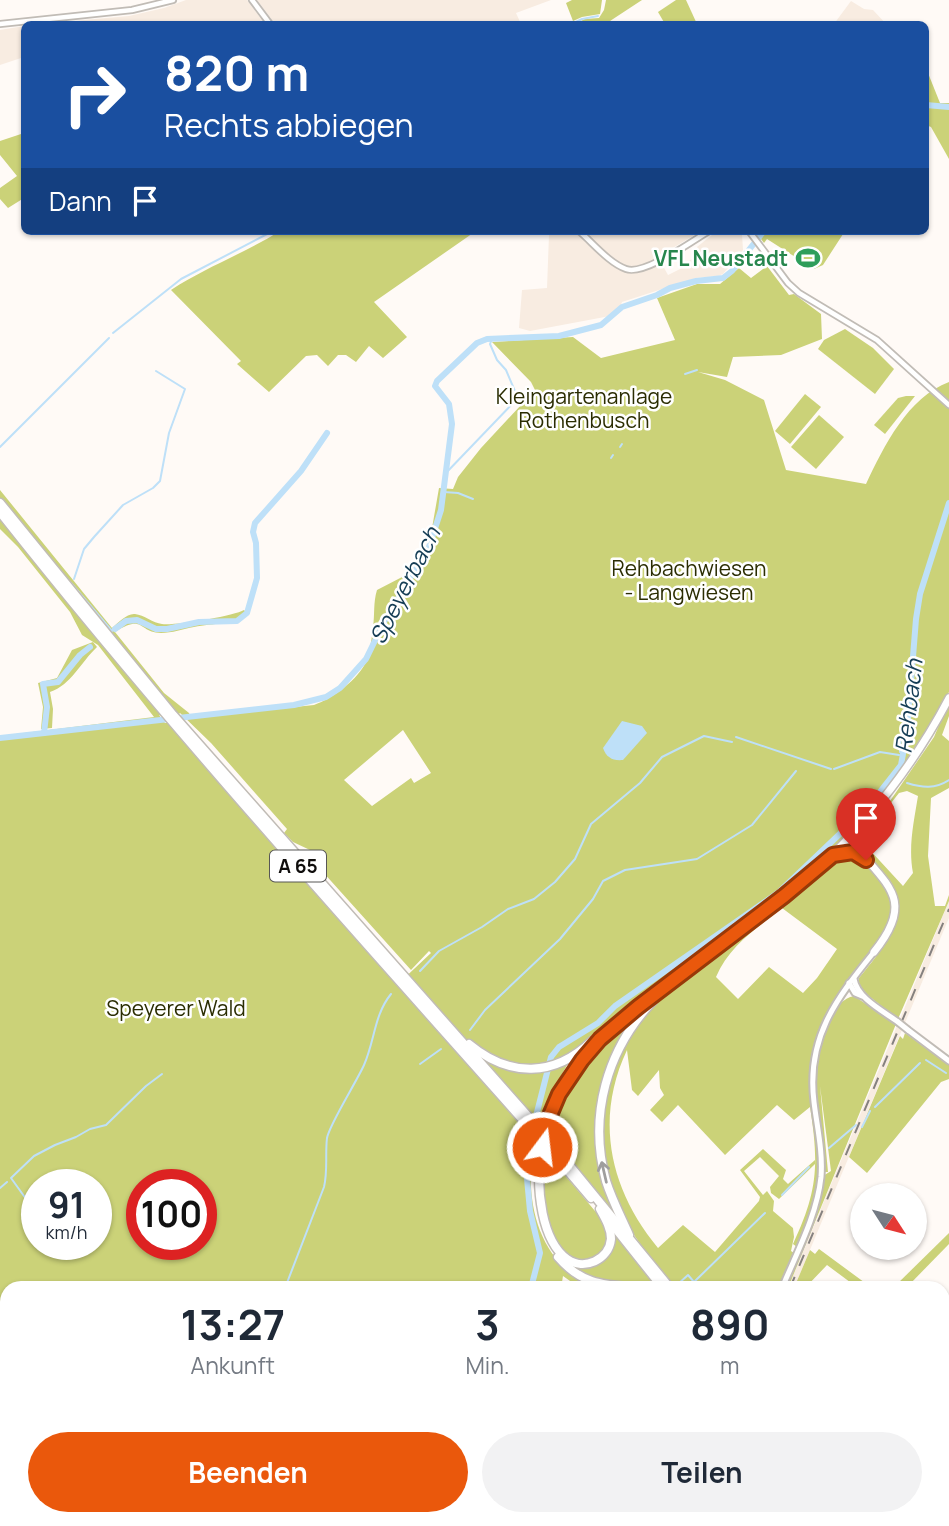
<!DOCTYPE html>
<html lang="de">
<head>
<meta charset="utf-8">
<style>
  :root { --surface:#fff; --page:#f2f2f3; --text:#1f2937; --muted:#747a83; --accent:#ea580c }
  body { margin:0; font-family:Manrope,sans-serif; background:var(--page); color:var(--text); height:100vh; display:flex; flex-direction:column; font-size:26px; white-space:nowrap }
  * { box-sizing:border-box; margin:0 }
  p { font-size:23px; color:var(--muted) }
  .icon { flex:none; width:38px; height:38px; fill:none; stroke:currentColor; stroke-width:2; stroke-linecap:round; stroke-linejoin:round }
  .map { position:relative; flex:1; overflow:hidden }
  .side { position:absolute; left:0px; top:1281px; width:950px; height:245px; display:flex; flex-direction:column; background:var(--surface); border-radius:21px 21px 0 0; box-shadow:0 2px 5px #0004 }
  .side>* { flex:none }
  .banner { position:absolute; left:21px; top:21px; width:908px; height:214px; border-radius:10px; box-shadow:0 2px 5px #0004; background:#1a4fa0; color:#fff; overflow:hidden }
  .needle { width:46px; rotate:126deg }
  .controls { position:absolute; left:850px; top:1183px; display:grid; gap:14px }
  .controls a { display:grid; place-items:center; width:77px; height:77px; border-radius:50%; background:var(--surface); box-shadow:0 2px 5px #0004; font-size:35px }
  .speed { position:absolute; left:21px; top:1169px; display:flex; gap:14px; font-size:35px; font-weight:700; text-align:center }
  .speed>* { display:grid; place-content:center; width:91px; height:91px; border-radius:50%; background:var(--surface); box-shadow:0 2px 5px #0004; line-height:1 }
  .speed small { font-size:18px; font-weight:400 }
  .speed .limit { border:10px solid #d22; background:#fff; color:#111 }
  .pin { position:absolute; display:grid; place-items:center; width:60px; height:60px; color:#fff; margin:-72px -30px; border-radius:50% 50% 50% 0; rotate:-45deg; box-shadow:0 0 7px #0007 }
  .pin .icon { rotate:45deg }
  .me { position:absolute; width:77px; margin:-38px; rotate:15deg; stroke-linejoin:round; filter:drop-shadow(0 0 5px #0008) }
  .turn { display:flex; align-items:center; gap:24px; height:147px; padding:0 28px; font-size:32px }
  .turn .icon { width:91px; height:91px; stroke-width:2.5 }
  .turn b { display:block; font-size:49px; line-height:60px }
  .then { display:flex; align-items:center; height:66px; padding:0 28px; background:#0003; gap:14px; font-size:26px }
  .eta { display:flex; justify-content:space-evenly; align-items:center; height:119px; text-align:center }
  .eta b { font-size:42px; font-weight:700; line-height:49px }
  .primary-button { display:flex; gap:14px; margin-top:auto; padding:14px 28px }
  .primary-button a { flex:1; height:80px; border-radius:42px; background:var(--accent); color:#fff; font-size:28px; font-weight:700; line-height:80px; text-align:center }
  .primary-button a+a { background:var(--page); color:var(--text) }
  .map>svg:first-child { display:block }
  .built { fill:#f8ece1 }
  .green { fill:#cbd278; fill-rule:evenodd }
  .water { fill:#bee0f8 }
  .lines { fill:none; stroke-linecap:round; stroke-linejoin:round }
  .stream { stroke:#bee0f8; stroke-width:2 }
  .river { stroke:#bee0f8; stroke-width:6 }
  .tertiary-casing { stroke:#c1bcb6; stroke-width:8 }
  .secondary-casing { stroke:#c1bcb6; stroke-width:9 }
  .primary-casing { stroke:#c1bcb6; stroke-width:10 }
  .motorway-casing { stroke:#c1bcb6; stroke-width:11 }
  .tertiary { stroke:#fff; stroke-width:4.5 }
  .secondary { stroke:#fff; stroke-width:5 }
  .primary { stroke:#fff; stroke-width:7 }
  .motorway { stroke:#fff; stroke-width:8 }
  .rail { stroke:#85817f; stroke-width:2; stroke-dasharray:12 12; stroke-linecap:butt }
  .secondary-bridge-casing { stroke:#c1bcb6; stroke-width:9; stroke-linecap:butt }
  .motorway-bridge-casing { stroke:#c1bcb6; stroke-width:11; stroke-linecap:butt }
  .secondary-bridge { stroke:#fff; stroke-width:5 }
  .motorway-bridge { stroke:#fff; stroke-width:8 }
  .oneway { stroke:#9f9e9e }
  .route-casing { stroke:#983908; stroke-width:18 }
  .route { stroke:#ea580c; stroke-width:12 }
  .labels { text-anchor:middle; dominant-baseline:central; stroke-width:5; stroke-linejoin:round; paint-order:stroke }
  .shield { fill:#fff; stroke:#575655; stroke-width:2 }
  .shield-label { font-size:19px; font-weight:bold; fill:#0f0d0c }
  .leisure-label { font-size:21px; font-weight:bold; fill:#27864d; stroke:#fff; text-anchor:end }
  .park-label { font-size:21px; fill:#2b2d02; stroke:#fff }
  .water-label { font-size:23px; font-style:italic; fill:#153d55; stroke:#fff }
</style>
</head>
<body>
<div class="map">
<svg width="949" height="1526" viewBox="0 0 949 1526">
  <rect width="100%" height="100%" fill="#fffaf6"/>
  <!-- built -->
  <g class="built">
    <path d="M186,0h61l18,24h-226l90,-8 35,-8z"/>
    <path d="M257,0h294l-35,13 5,11h-246z"/>
    <path d="M851,1l13,8 9,1 13,14h-52z"/>
    <path d="M24,26v31l-24,8v-35z"/>
    <path d="M544,231h157l-43,26 10,18 14,-7 15,-14v-7l20,-16h22l3,3 1,16 -20,24 -5,2 -22,2 -74,24 -1,3 -11,11 -80,15 -11,-3 3,-38 25,-2 2,-53z"/>
    <path d="M949,901v17l-6,14 -149,356h-6z"/>
  </g>
  <!-- green -->
  <g class="green">
    <path d="M572,0h30l-2,14 -18,3 -9,4 -7,-18z"/>
    <path d="M606,0h36l-32,21 2,3h-37l10,-5 14,-1 5,-8z"/>
    <path d="M676,0h10l11,24h-32l-7,-12z"/>
    <path d="M926,68l14,35h9v56l-18,-32 -5,-2z"/>
    <path d="M24,133v65l-16,10 -8,-9v-11l17,-12 -17,-21v-14z"/>
    <path d="M280,231h196l-102,71 33,35 -24,21 -14,-12 -13,16 -10,-7h-8l-10,11 -11,-11 -11,1 -37,36 -32,-28 4,-3 -70,-71c35,-23 74,-37 109,-59z"/>
    <path d="M761,231h84l-22,34 -9,4 -47,-30 -3,4 -6,-8z"/>
    <path d="M767,266l22,29 5,-1 27,20 1,25 -41,16 -48,2 -6,20 -29,-5 27,8 39,20 22,70 80,14c18,-38 42,-87 83,-102v310l-29,51 -26,40 -47,52 -66,59 -154,111 -55,47 -19,11 -48,4 60,-4 2,2 -22,40 -6,17 -53,-58 49,77c-13,57 3,128 65,147h-20l-17,-12 -2,12h-554v231h376l-4,7h-379v-790l154,-19 -56,-72 -16,-10 -12,-23 -52,-65 -18,-18v-12l164,200 -5,-2 6,8h4l229,261 33,-31 -2,-2 -18,19 -98,-109 -3,-11 -17,-8 -9,-9 3,-4 -76,-86 -31,-30 -2,2 -155,-187 -23,-30v-8l112,138c6,-5 15,-15 23,-14 9,1 18,9 27,10 12,2 72,-8 82,-14l4,4c-17,11 -34,9 -54,13 -11,2 -22,6 -33,6 -23,0 -16,-20 -46,-1l49,61 25,20 2,5 123,-13c19,-7 44,-25 53,-45 3,-10 5,-23 6,-33 2,-13 0,-24 4,-37l29,-15 22,-24 11,-63 14,1 5,-12 23,-29 54,-58 -4,-8 -39,-40 81,-5 28,21 74,-18 -18,-42 40,-14h23l19,-16 12,10zM403,730l28,43 -17,10 -3,-5 -39,28 -28,-26zM37,1185h59v59h-59zM142,1185h59v59h-59z"/>
    <path d="M845,329l28,19 21,21 -19,25 -57,-45 6,-9z"/>
    <path d="M805,394l16,13 -31,37 -15,-13z"/>
    <path d="M906,396h9l-30,38 -11,-9 24,-27z"/>
    <path d="M819,415l25,22 -28,32 -25,-22z"/>
    <path d="M93,642l4,5c-16,15 -26,38 -47,45l3,17 -1,19 -11,1 2,-22 -5,-24 19,-5 15,-28z"/>
    <path d="M949,702v14l-7,19 7,6v47l-18,10 -3,58 7,50h10l4,-11v6l-51,118 -33,-26 -7,-10 1,-5c22,-28 57,-64 29,-100 -9,-12 -21,-20 -26,-34l5,-17 23,-26 44,-64zM907,791l11,5c-4,25 -10,51 -5,77l-10,13 -35,-38 -3,-6 3,-10 31,-39z"/>
    <path d="M852,853l17,14 22,27 2,25 -24,35 -33,43 -10,21 -14,48 8,100 -9,47 -14,34 -4,-3c25,-53 26,-80 17,-137l-16,13 -17,-15 -52,50 -47,-50 -16,17 -12,-12 14,-15 -4,-7 -1,-18 -21,26 -6,-6 -5,-40c-33,70 -17,140 31,198l25,-23 32,27 44,-51 1,-4 -20,-27 23,-21 23,21 -3,9 5,5 27,-24v4l-36,35 -8,-6 -1,-6 9,-11 -19,-19 -16,14 19,24 4,-4 7,10 -1,10 20,17 1,9 -3,14 3,2 -14,35h-105c-19,-25 -42,-49 -55,-78 -33,-69 -17,-152 35,-207 19,-19 41,-34 62,-50 38,-30 75,-60 113,-90l13,-9zM782,908l55,41 -20,29 -14,15 -34,-26 -31,32 -22,-22c13,-31 41,-49 66,-69z"/>
    <path d="M854,996l42,28 -108,264h-4l31,-75 8,-37 8,-5 -11,-85 8,86h-5c-5,-51 -15,-102 6,-150 5,-12 13,-24 25,-26z"/>
    <path d="M650,1000l-39,59 -14,87 20,70 -62,-72 -8,-15 10,-27 40,-57z"/>
    <path d="M905,1033l44,32v14l-8,3 -74,91 -18,-16 51,-121 3,3z"/>
    <path d="M544,1150l61,73 3,17 -6,15 -22,7c-4,-2 -10,-4 -14,-8 -26,-21 -24,-74 -22,-104z"/>
    <path d="M610,1227l49,61 -28,-2 -41,-7 -25,-18 10,5 29,-8z"/>
    <path d="M949,1233v11l-43,44h-13z"/>
    <path d="M819,1249l53,39h-14l-31,-23 -22,23h-11l16,-38 5,4z"/>
    <path d="M390,1519h86l-5,7h-85z"/>
    <path d="M697,1519h115l4,7h-122z"/>
  </g>
  <!-- water -->
  <path class="water" d="M622,721l20,5 5,7 -24,27c-11,1 -17,-3 -20,-12z"/>
  <g class="lines">
    <!-- stream -->
    <g class="stream">
      <path d="M572,24l10,-5 16,-3"/>
      <path d="M113,333l68,-54 92,-48"/>
      <path d="M685,374l12,-4"/>
      <path d="M0,447l109,-109"/>
      <path d="M620,447l2,-3"/>
      <path d="M611,458l2,-3"/>
      <path d="M444,475l72,-75 1,-4 -11,-26 -9,-10 -7,-16 2,-5"/>
      <path d="M444,492l14,1 15,6"/>
      <path d="M74,579l10,-30 10,-12 29,-32 30,-17 7,-7 9,-48 16,-44 -29,-18"/>
      <path d="M71,583l41,48"/>
      <path d="M736,737l95,32"/>
      <path d="M900,752l1,-17 6,-3"/>
      <path d="M834,769l46,-17 19,3"/>
      <path d="M907,783c16,5 28,6 42,-3"/>
      <path d="M420,971l19,-20 43,-24 26,-18 26,-10 21,-17 20,-23 16,-35 49,-41 22,-26 42,-21 28,6"/>
      <path d="M470,1030l15,-20 75,-71 33,-40 10,-18 22,-11 72,-11 55,-34 44,-54"/>
      <path d="M926,1060l20,13"/>
      <path d="M420,1064l21,-15"/>
      <path d="M875,1107l45,-44"/>
      <path d="M862,1127l8,-16"/>
      <path d="M829,1148l27,-23"/>
      <path d="M0,1188l7,-6"/>
      <path d="M782,1195l27,-28"/>
      <path d="M29,1203l-18,-25 23,-22 21,-11 21,-8 14,-8 16,-4 40,-39 16,-12"/>
      <path d="M678,1284l10,-9 6,7 71,-69"/>
      <path d="M285,1288l39,-101c4,-17 1,-32 3,-49 2,-13 30,-57 37,-73 11,-25 10,-50 27,-71"/>
      <path d="M2,1471l5,-4"/>
      <path d="M222,1526l4,-7"/>
    </g>
    <!-- river -->
    <g class="river">
      <path d="M926,105l23,2"/>
      <path d="M115,629l11,-8 11,-1 19,9h11l32,-7 38,-1 10,-8 10,-35 -1,-35 -3,-11 2,-9 46,-52 26,-38"/>
      <path d="M44,733l3,-26 -4,-23 15,-2 22,-27 10,-8"/>
      <path d="M0,738l294,-33 32,-8 14,-9 26,-29 20,-41 43,-71 12,-37 11,-86 -3,-20 -14,-18 2,-5 40,-38 10,-4 72,-3 42,-11 21,-18 35,-12 13,-7 26,-7 27,-3 9,-7 32,-40"/>
      <path d="M531,1288l9,-35 -10,-42 -4,-43 5,-32 20,-79 8,-10 39,-24 17,-17 164,-114 89,-85 33,-42 6,-33 9,-113 4,-25 29,-91"/>
      <path d="M383,1526l4,-7"/>
    </g>
    <!-- tertiary casing -->
    <g class="tertiary-casing">
      <g id="tertiary">
        <path d="M252,0l18,24"/>
        <path d="M0,24l132,-14 41,-10"/>
        <path d="M579,231c14,12 30,32 47,38 18,7 66,-28 83,-38"/>
        <path d="M749,231l39,52 11,10 78,47 72,65"/>
      </g>
    </g>
    <!-- secondary casing -->
    <g class="secondary-casing">
      <g id="secondary">
        <path d="M854,979c3,19 29,32 44,43"/>
        <path d="M849,983l6,10 7,3"/>
        <path d="M908,1030l41,31"/>
        <path d="M782,1288c15,-36 35,-73 39,-111 2,-26 -4,-50 -7,-75 -8,-64 22,-103 60,-150"/>
        <path d="M580,1526l4,-7"/>
      </g>
    </g>
    <!-- primary casing -->
    <g class="primary-casing">
      <g id="primary">
        <path d="M847,840l5,2c34,43 65,57 22,110"/>
        <path d="M863,853l-3,-9 5,-20"/>
        <path d="M834,854l19,-3"/>
        <path d="M813,873c56,-51 101,-108 136,-175"/>
      </g>
    </g>
    <!-- motorway casing -->
    <g class="motorway-casing">
      <g id="motorway">
        <path d="M0,503l173,212 359,406"/>
        <path d="M0,512c168,213 350,413 530,616"/>
        <path d="M730,936l83,-63"/>
        <path d="M469,1044c41,34 85,33 123,-3"/>
        <path d="M547,1138l123,150"/>
        <path d="M545,1144l46,54"/>
        <path d="M600,1209c5,9 11,19 11,30 -2,21 -27,32 -44,20 -26,-19 -30,-70 -27,-99 11,-109 117,-166 194,-227"/>
        <path d="M608,1219l55,69"/>
        <path d="M629,1235c-8,-18 -17,-35 -23,-54 -18,-65 1,-132 47,-180"/>
        <path d="M558,1257c24,28 46,28 80,31"/>
        <path d="M815,1519l4,7"/>
        <path d="M822,1519l4,7"/>
      </g>
    </g>
    <!-- tertiary -->
    <use href="#tertiary" class="tertiary"/>
    <!-- secondary -->
    <use href="#secondary" class="secondary"/>
    <!-- primary -->
    <use href="#primary" class="primary"/>
    <!-- motorway -->
    <use href="#motorway" class="motorway"/>
    <!-- rail -->
    <g class="rail">
      <path d="M790,1288l159,-379"/>
      <path d="M690,1526l3,-7"/>
    </g>
    <!-- secondary-bridge casing -->
    <g class="secondary-bridge-casing">
      <path id="secondary-bridge" d="M898,1022l10,8"/>
    </g>
    <!-- motorway-bridge casing -->
    <g class="motorway-bridge-casing">
      <g id="motorway-bridge">
        <path d="M532,1121l15,17"/>
        <path d="M530,1128l15,16"/>
      </g>
    </g>
    <!-- secondary-bridge -->
    <use href="#secondary-bridge" class="secondary-bridge"/>
    <!-- motorway-bridge -->
    <use href="#motorway-bridge" class="motorway-bridge"/>
  </g>
  <!-- one-way arrows -->
  <defs><path id="oneway-shaft" d="M-6 0H5M1.5-3L5.5 0L1.5 3" fill="none" stroke-width="1.6" stroke-linecap="round" stroke-linejoin="round" transform="scale(1.75)"/></defs>
  <use class="oneway" href="#oneway-shaft" transform="translate(604 1172) rotate(-103)"/>
  <g class="lines">
    <!-- route casing -->
    <g class="route-casing">
      <path id="route" d="M542,1147l6,-27 11,-26 23,-34 18,-21 38,-32 146,-111 49,-41 20,-3 13,8"/>
    </g>
    <!-- route -->
    <use href="#route" class="route"/>
  </g>
  <!-- icons -->
  <defs>
    <g id="stadium-bare" transform="scale(1.89)"><path d="M0-5a6.5 5 0 1 0 0 10a6.5 5 0 1 0 0-10ZM-3.5-1.8h7v3.6h-7Z" fill="#2e9e5b" stroke="#fff" stroke-width="2.5" paint-order="stroke"/></g>
  </defs>
  <g fill-rule="evenodd">
    <use href="#stadium-bare" x="808" y="258"/>
  </g>
  <g class="labels">
    <!-- shield labels -->
    <rect class="shield" x="270" y="850.5" width="56" height="31" rx="5"/>
    <g class="shield-label">
      <text x="298" y="866">A 65</text>
    </g>
    <!-- leisure labels -->
    <g class="leisure-label">
      <text x="788" y="258">VFL Neustadt</text>
    </g>
    <!-- park labels -->
    <g class="park-label">
      <text x="584" y="396">Kleingartenanlage<tspan x="584" dy="24">Rothenbusch</tspan></text>
      <text x="689" y="568">Rehbachwiesen<tspan x="689" dy="24">- Langwiesen</tspan></text>
      <text x="176" y="1008">Speyerer Wald</text>
    </g>
    <!-- water labels -->
    <g class="water-label">
      <text transform="translate(404 585) rotate(-63)">Speyerbach</text>
      <text transform="translate(908 706) rotate(-83)">Rehbach</text>
    </g>
  </g>
</svg>
<div class="controls">
<a><svg class="needle" viewBox="-14 -14 28 28"><path d="M0-13l5 13h-10z" fill="#e53935"/><path d="M0 13l5-13h-10z" fill="#747a83"/></svg></a>
</div>
<div class="speed"><div>91<small>km/h</small></div><div class="limit">100</div></div>
<div class="pin" style="left:866px;top:860px;background:#d93025"><svg class="icon" aria-label="arrive" viewBox="0 0 24 24"><path d="M6 21V4h12l-3 4 3 4H6"/></svg></div>
<svg class="me" style="left:542px;top:1147px" viewBox="-20 -20 40 40"><circle r="17" fill="#ea580c" stroke="#fff" stroke-width="3"/><path d="M0-11L8 9 0 5-8 9z" fill="#fff"/></svg>
<div class="banner">
<div class="turn"><svg class="icon" aria-label="right" viewBox="0 0 24 24"><path d="M7 20v-9h11M14 6l5 5-5 5"/></svg><div><b>820 m</b>Rechts abbiegen</div></div>
<div class="then">Dann<svg class="icon" aria-label="arrive" viewBox="0 0 24 24"><path d="M6 21V4h12l-3 4 3 4H6"/></svg></div>
</div>
<section class="side">
<div class="eta">
<div><b>13:27</b><p>Ankunft</p></div>
<div><b>3</b><p>Min.</p></div>
<div><b>890</b><p>m</p></div>
</div>
<div class="primary-button"><a>Beenden</a><a>Teilen</a></div>
</section>
</div>
</body>
</html>
